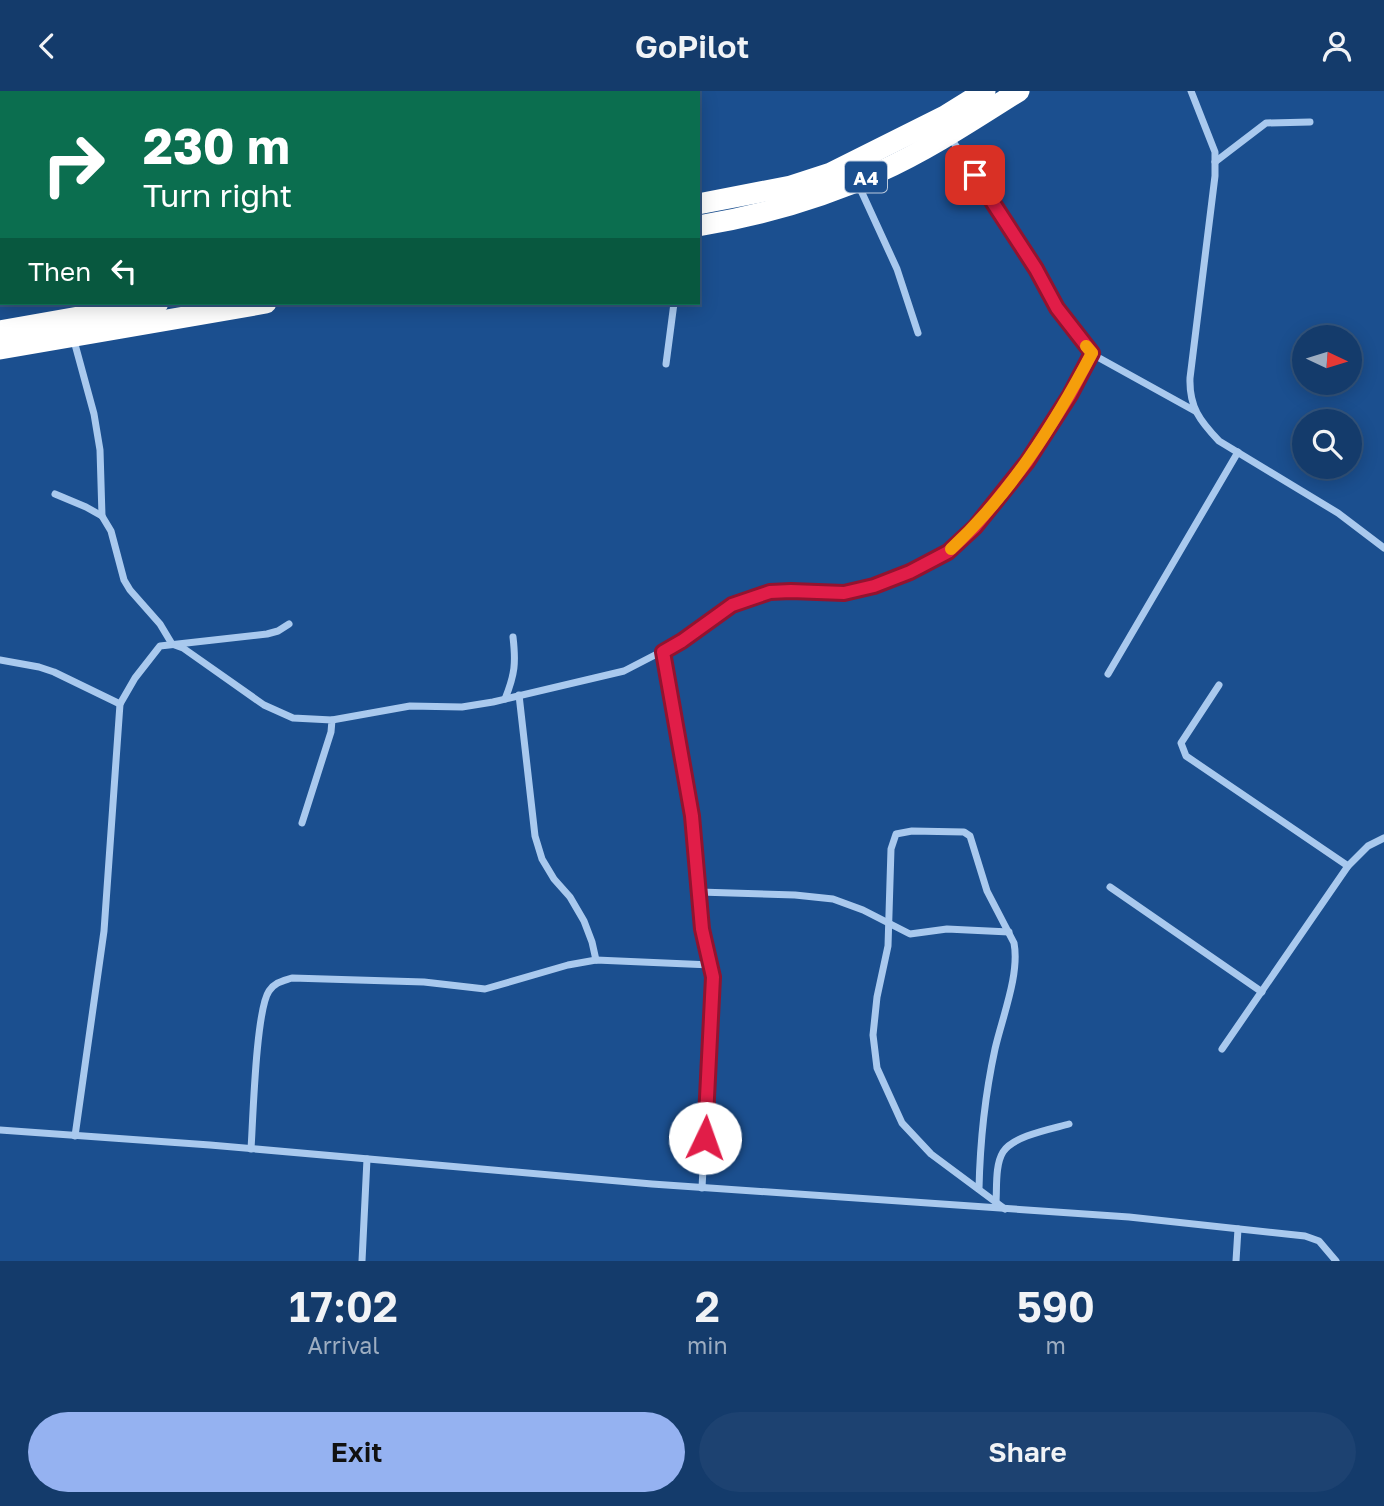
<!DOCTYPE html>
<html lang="en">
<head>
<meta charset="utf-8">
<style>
  :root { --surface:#143b6b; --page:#1d4271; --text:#f1f3f6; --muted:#9dadc1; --line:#33557e; --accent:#95b2f1 }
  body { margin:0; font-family:"Golos Text",sans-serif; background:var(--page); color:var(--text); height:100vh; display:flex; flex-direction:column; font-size:26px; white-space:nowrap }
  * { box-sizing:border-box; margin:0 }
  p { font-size:23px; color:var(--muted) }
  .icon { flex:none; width:38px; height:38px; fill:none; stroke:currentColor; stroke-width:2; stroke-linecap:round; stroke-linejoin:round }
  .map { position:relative; height:1170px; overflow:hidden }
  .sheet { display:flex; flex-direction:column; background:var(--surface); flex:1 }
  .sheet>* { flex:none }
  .top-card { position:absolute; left:0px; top:0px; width:700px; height:214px; box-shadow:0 4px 18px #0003,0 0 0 2px var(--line); background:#0b6e4f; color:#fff; overflow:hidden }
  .needle { width:46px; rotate:94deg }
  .fabs { position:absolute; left:1292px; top:234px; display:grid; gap:14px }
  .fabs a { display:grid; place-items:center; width:70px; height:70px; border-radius:50%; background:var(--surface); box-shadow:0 4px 18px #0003,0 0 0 2px var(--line); font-size:35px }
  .pin { position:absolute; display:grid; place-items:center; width:60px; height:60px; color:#fff; margin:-30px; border-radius:14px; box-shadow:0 4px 10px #0006 }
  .me { position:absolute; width:77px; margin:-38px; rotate:3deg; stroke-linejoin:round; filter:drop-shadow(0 0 5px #0008) }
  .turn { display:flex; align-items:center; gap:24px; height:147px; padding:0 28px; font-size:32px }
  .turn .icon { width:91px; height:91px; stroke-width:2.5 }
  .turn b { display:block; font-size:49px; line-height:60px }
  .then { display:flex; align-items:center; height:66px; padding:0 28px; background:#0003; gap:14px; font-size:26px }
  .eta { display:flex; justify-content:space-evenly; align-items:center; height:119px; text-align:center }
  .eta b { font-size:42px; font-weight:600; line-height:49px }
  .action { display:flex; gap:14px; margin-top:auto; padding:14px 28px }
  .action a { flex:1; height:80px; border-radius:42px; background:var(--accent); color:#111; font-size:28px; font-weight:600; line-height:80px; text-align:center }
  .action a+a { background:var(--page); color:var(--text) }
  header { display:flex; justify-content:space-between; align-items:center; height:91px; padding:0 28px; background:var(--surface); font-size:32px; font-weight:600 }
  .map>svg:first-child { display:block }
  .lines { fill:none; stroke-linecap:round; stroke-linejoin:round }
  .street { stroke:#a9c9ee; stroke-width:7 }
  .highway { stroke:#fff; stroke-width:21 }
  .route-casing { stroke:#92132f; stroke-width:18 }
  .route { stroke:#e11d48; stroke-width:12 }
  .slow { stroke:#f59e0b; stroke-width:12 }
  .labels { text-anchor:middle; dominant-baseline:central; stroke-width:5; stroke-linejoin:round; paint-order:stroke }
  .shield { fill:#1b4f8f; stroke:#bbcadd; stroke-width:2 }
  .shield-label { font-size:19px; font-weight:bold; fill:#fff }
</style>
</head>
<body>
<header><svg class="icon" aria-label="back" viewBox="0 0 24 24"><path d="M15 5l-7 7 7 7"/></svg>GoPilot<svg class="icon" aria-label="person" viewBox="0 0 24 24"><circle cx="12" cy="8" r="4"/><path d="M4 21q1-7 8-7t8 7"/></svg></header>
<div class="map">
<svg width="1384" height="1170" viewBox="0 0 1384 1170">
  <rect width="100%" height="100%" fill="#1b4f8f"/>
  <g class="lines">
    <!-- street -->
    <g class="street">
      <path d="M1191,0l24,61v24l-25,202c-1,29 10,43 29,63l119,72 46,35"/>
      <path d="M280,2l1,-2"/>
      <path d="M414,2v-2"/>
      <path d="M528,2l1,-2"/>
      <path d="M950,46l78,118 29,53 35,46 103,57"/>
      <path d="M1215,71l51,-39 44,-1"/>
      <path d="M858,93l39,85 21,64"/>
      <path d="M73,246l21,77 6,36 2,66"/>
      <path d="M666,273l8,-61"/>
      <path d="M55,403l31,13 16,9 9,15 13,49 6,10 30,34 12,20 11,4 81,57 29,13 39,2 -1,12 -29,91"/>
      <path d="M663,561l29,164 10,113 11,47 -11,212"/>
      <path d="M0,569l39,7 15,5 66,32"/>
      <path d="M1108,583l130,-222"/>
      <path d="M1219,594l-38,58 5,13 162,110"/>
      <path d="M519,604l16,141 7,23 12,20 16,18 14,24 8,21 4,18"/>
      <path d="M505,608c10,-25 11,-36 8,-62"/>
      <path d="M332,629l78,-14 52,1 31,-5 131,-31 58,-30 49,-36 39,-13 21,-1 53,2 30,-7 36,-14 38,-20 27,-25 52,-65 43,-67 22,-41"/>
      <path d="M1110,796l152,105"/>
      <path d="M699,801l96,3 38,4 30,11 47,24 37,-5 62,3"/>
      <path d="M1222,958l126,-183 20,-20 16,-8"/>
      <path d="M0,1039l210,15 442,39 477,33 176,19 14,5 17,20"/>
      <path d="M75,1045l29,-205 16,-227 15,-26 25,-32 107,-12 11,-3 11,-7"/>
      <path d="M251,1058c2,-30 5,-139 18,-158 6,-9 14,-10 23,-13l132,4 61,7 83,-24 28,-5 115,5"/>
      <path d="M979,1098c1,-47 6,-94 16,-140 7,-31 25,-75 19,-106l-27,-52 -17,-55 -6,-4 -52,-1 -16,3 -5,15 -3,97 -11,51 -4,38 4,33 25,55 29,31 74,55"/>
      <path d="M996,1111c1,-15 -1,-37 7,-50 10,-16 48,-23 66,-28"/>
      <path d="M362,1170l5,-102"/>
      <path d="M1236,1170l2,-32"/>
    </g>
    <!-- highway -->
    <g class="highway">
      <path d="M698,113l93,-18 40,-13 114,-57 40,-25"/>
      <path d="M698,135c61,-10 124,-28 181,-54 49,-22 94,-52 140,-81"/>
      <path d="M0,240l158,-28"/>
      <path d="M0,258l266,-46"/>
    </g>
  </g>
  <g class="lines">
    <!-- route casing -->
    <g class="route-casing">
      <path id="route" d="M705,1047l8,-161 -11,-48 -10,-113 -29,-164 19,-11 50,-36 38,-13 21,-1 53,2 30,-7 36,-14 38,-20 27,-25 52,-65 43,-67 22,-42 -35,-45 -21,-39 -61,-94"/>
    </g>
    <!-- route -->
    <use href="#route" class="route"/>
    <!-- slow -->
    <path class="slow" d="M951,458c59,-55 103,-124 141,-196l-6,-7"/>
  </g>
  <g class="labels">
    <!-- shield labels -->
    <rect class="shield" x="845" y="70.5" width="42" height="31" rx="5"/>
    <g class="shield-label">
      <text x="866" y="86">A4</text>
    </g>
  </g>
</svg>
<div class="fabs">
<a><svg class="needle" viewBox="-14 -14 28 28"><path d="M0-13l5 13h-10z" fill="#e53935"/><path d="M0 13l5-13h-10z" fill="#9dadc1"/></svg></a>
<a><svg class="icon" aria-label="search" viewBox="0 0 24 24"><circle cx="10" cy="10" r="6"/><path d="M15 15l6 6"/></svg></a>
</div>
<div class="pin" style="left:975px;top:84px;background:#d93025"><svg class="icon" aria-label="arrive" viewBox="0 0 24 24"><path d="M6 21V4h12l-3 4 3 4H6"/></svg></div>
<svg class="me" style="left:705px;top:1047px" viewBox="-20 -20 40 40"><circle r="19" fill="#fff"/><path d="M0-13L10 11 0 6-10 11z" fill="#e11d48"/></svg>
<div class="top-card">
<div class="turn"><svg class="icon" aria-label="right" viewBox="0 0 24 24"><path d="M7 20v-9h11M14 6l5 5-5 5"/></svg><div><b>230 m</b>Turn right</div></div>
<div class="then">Then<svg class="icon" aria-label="left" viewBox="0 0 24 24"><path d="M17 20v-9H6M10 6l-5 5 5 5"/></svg></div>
</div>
</div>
<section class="sheet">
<div class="eta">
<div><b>17:02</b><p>Arrival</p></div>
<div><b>2</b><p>min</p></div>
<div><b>590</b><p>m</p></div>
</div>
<div class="action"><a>Exit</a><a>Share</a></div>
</section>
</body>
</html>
